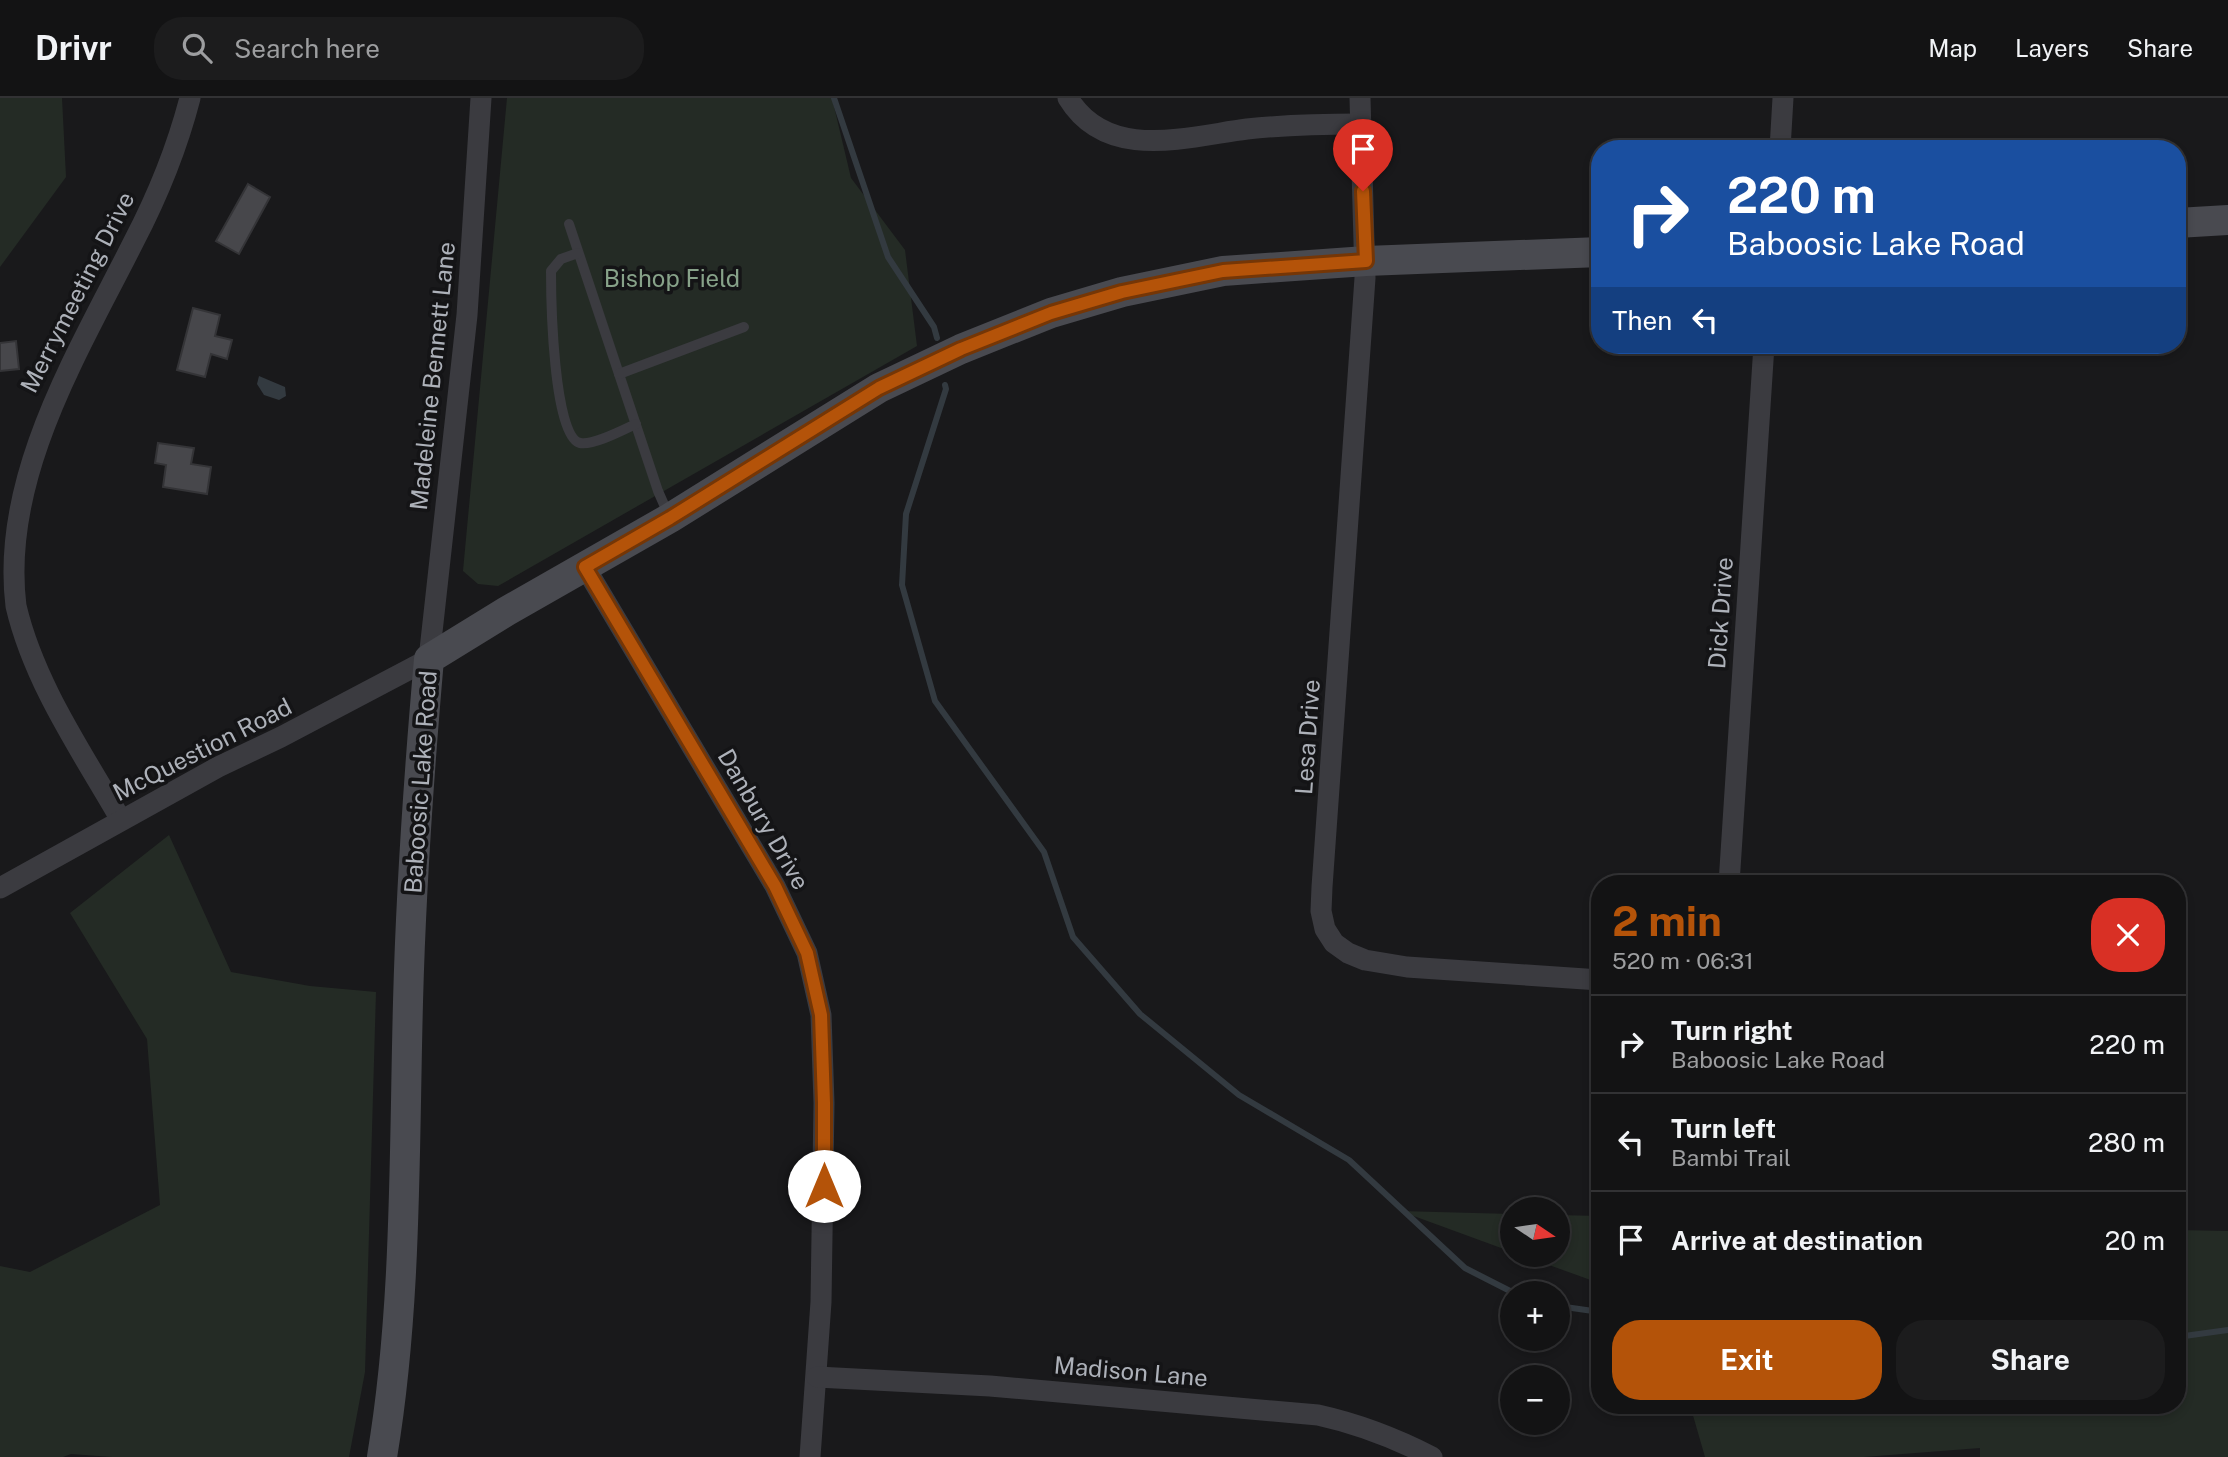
<!DOCTYPE html>
<html lang="en">
<head>
<meta charset="utf-8">
<style>
  :root { --surface:#131314; --page:#1c1c1d; --text:#f1f3f6; --muted:#9d9ea0; --line:#323234; --accent:#b45309 }
  body { margin:0; font-family:"Public Sans",sans-serif; background:var(--page); color:var(--text); height:100vh; display:flex; flex-direction:column; font-size:26px; white-space:nowrap }
  * { box-sizing:border-box; margin:0 }
  p { font-size:23px; color:var(--muted) }
  .icon { flex:none; width:38px; height:38px; fill:none; stroke:currentColor; stroke-width:2; stroke-linecap:round; stroke-linejoin:round }
  .map { position:relative; flex:1; overflow:hidden }
  .details { position:absolute; left:1591px; top:777px; width:595px; height:539px; display:flex; flex-direction:column; background:var(--surface); border-radius:28px; box-shadow:0 4px 10px #0003,0 0 0 2px var(--line) }
  .details>* { flex:none }
  .hud { position:absolute; left:1591px; top:42px; width:595px; height:214px; border-radius:28px; box-shadow:0 4px 10px #0003,0 0 0 2px var(--line); background:#1a4fa0; color:#fff; overflow:hidden }
  .needle { width:46px; rotate:103deg }
  .tools { position:absolute; left:1500px; top:1099px; display:grid; gap:14px }
  .tools a { display:grid; place-items:center; width:70px; height:70px; border-radius:50%; background:var(--surface); box-shadow:0 4px 10px #0003,0 0 0 2px var(--line); font-size:35px }
  .pin { position:absolute; display:grid; place-items:center; width:60px; height:60px; color:#fff; margin:-72px -30px; border-radius:50% 50% 50% 0; rotate:-45deg; box-shadow:0 0 7px #0007 }
  .pin .icon { rotate:45deg }
  .me { position:absolute; width:77px; margin:-38px; rotate:0deg; stroke-linejoin:round; filter:drop-shadow(0 0 5px #0008) }
  .turn { display:flex; align-items:center; gap:24px; height:147px; padding:0 21px; font-size:32px }
  .turn .icon { width:91px; height:91px; stroke-width:2.5 }
  .turn b { display:block; font-size:49px; line-height:60px }
  .then { display:flex; align-items:center; height:66px; padding:0 21px; background:#0003; gap:14px; font-size:26px }
  .round { display:grid; place-items:center; flex:none; width:74px; height:74px; border-radius:28px; background:var(--page) }
  .summary { display:flex; align-items:center; justify-content:space-between; height:119px; padding:0 21px }
  h1 { font-size:42px; font-weight:700; line-height:52px; color:var(--accent) }
  .action { display:flex; gap:14px; margin-top:auto; padding:14px 21px }
  .action a { flex:1; height:80px; border-radius:28px; background:var(--accent); color:#fff; font-size:28px; font-weight:700; line-height:80px; text-align:center }
  .action a+a { background:var(--page); color:var(--text) }
  ul { padding:0; list-style:none }
  li { display:flex; align-items:center; gap:21px; height:98px; padding:0 21px; border-top:2px solid var(--line) }
  li div { flex:1 }
  li b { display:block; font-size:26px }
  li em { font-style:normal }
  header { display:flex; align-items:center; gap:42px; box-sizing:border-box; height:98px; padding:0 35px; background:var(--surface); border-bottom:2px solid var(--line) }
  header strong { font-size:33px }
  nav { display:flex; gap:38px; margin-inline-start:auto; font-size:24px }
  .search { width:490px; height:63px; background:var(--page); display:flex; align-items:center; gap:18px; box-sizing:border-box; padding:0 24px; border-radius:28px; color:var(--muted); font-size:26px }
  .map>svg:first-child { display:block }
  .green { fill:#242b25 }
  .water { fill:#333a40 }
  .lines { fill:none; stroke-linecap:round; stroke-linejoin:round }
  .stream { stroke:#333a40; stroke-width:6 }
  .building { fill:#47474b; stroke:#343437; stroke-width:2 }
  .lane { stroke:#3b3b40; stroke-width:10 }
  .street { stroke:#3b3b40; stroke-width:21 }
  .secondary { stroke:#494a50; stroke-width:30 }
  .route-casing { stroke:#753606; stroke-width:18 }
  .route { stroke:#b45309; stroke-width:12 }
  .labels { text-anchor:middle; dominant-baseline:central; stroke-width:7; stroke-linejoin:round; paint-order:stroke }
  .park-label { font-size:24px; fill:#87a289; stroke:#141416 }
  .street-label { font-size:24px; fill:#adb1b9; stroke:#141416 }
</style>
</head>
<body>
<header>
<strong>Drivr</strong>
<div class="search"><svg class="icon" aria-label="search" viewBox="0 0 24 24"><circle cx="10" cy="10" r="6"/><path d="M15 15l6 6"/></svg>Search here</div>
<nav><a>Map</a><a>Layers</a><a>Share</a></nav>
</header>
<div class="map">
<svg width="2228" height="1359" viewBox="0 0 2228 1359">
  <rect width="100%" height="100%" fill="#19191b"/>
  <!-- green -->
  <g class="green">
    <path d="M0,0h62l4,79 -66,90z"/>
    <path d="M507,0h325l19,80 54,72 12,96 -419,240 -20,-2 -15,-13z"/>
    <path d="M169,737l62,137 79,14 66,6 -11,380 -16,85h-237l-41,-3 -8,3h-63v-191l30,6 130,-67 -13,-166 -77,-126z"/>
    <path d="M1400,1113l112,3v38z"/>
    <path d="M1558,1117l41,1v67l-78,-28h37z"/>
    <path d="M2177,1132l51,1v226h-248v-9l-116,9h-159l-15,-52h487z"/>
  </g>
  <!-- water -->
  <path class="water" d="M259,278l26,11 1,9 -7,4 -15,-5 -7,-11z"/>
  <g class="lines">
    <!-- stream -->
    <g class="stream">
      <path d="M834,0l54,159 46,70 3,11"/>
      <path d="M945,287l1,4 -40,125 -4,71 33,116 109,151 29,85 67,77 99,81 110,65 116,108 49,25"/>
      <path d="M1558,1208l42,6"/>
      <path d="M2177,1239l51,-7"/>
    </g>
  </g>
  <!-- building -->
  <g class="building">
    <path d="M248,86l22,13 -31,57 -23,-13z"/>
    <path d="M193,210l27,7 -5,21 17,4 -5,19 -16,-5 -6,23 -28,-7z"/>
    <path d="M16,243l3,28 -19,2v-28z"/>
    <path d="M158,345l36,5 -3,16 20,3 -4,27 -44,-7 3,-22 -11,-2z"/>
  </g>
  <g class="lines">
    <!-- lane -->
    <g class="lane">
      <path d="M569,126l89,267 11,25"/>
      <path d="M578,155l-17,6 -10,12c0,26 2,166 29,172 13,3 43,-13 56,-19"/>
      <path d="M619,276l125,-47"/>
    </g>
    <!-- street -->
    <g class="street">
      <path d="M1068,0c39,64 118,39 179,31 37,-4 75,-5 113,-5"/>
      <path d="M1360,0l5,180 -43,609 -1,24 4,18 9,14 14,10 17,7 42,7 193,13"/>
      <path d="M1780,51l3,-51"/>
      <path d="M585,469l190,319 32,67 14,62 3,88 -3,199 -11,155"/>
      <path d="M121,722c-39,-68 -87,-137 -105,-214 -16,-129 63,-255 118,-365 24,-46 43,-93 56,-143"/>
      <path d="M1729,786l35,-539"/>
      <path d="M0,790l218,-121 63,-30 148,-78 38,-344 14,-217"/>
      <path d="M817,1279l173,9 328,29c41,9 77,23 114,42"/>
    </g>
    <!-- secondary -->
    <g class="secondary">
      <path d="M2177,125l51,-3"/>
      <path d="M382,1359c25,-149 22,-304 26,-455 3,-115 11,-229 21,-343l78,-48 163,-93 209,-130 82,-39 90,-36 71,-21 101,-21 143,-10 234,-9"/>
    </g>
  </g>
  <g class="lines">
    <!-- route casing -->
    <g class="route-casing">
      <path id="route" d="M824,1088v-83l-3,-88 -14,-62 -32,-67 -190,-319 85,-49 209,-130 82,-39 90,-36 71,-21 101,-21 143,-10 -3,-70"/>
    </g>
    <!-- route -->
    <use href="#route" class="route"/>
  </g>
  <g class="labels">
    <!-- park labels -->
    <g class="park-label">
      <text x="672" y="180">Bishop Field</text>
    </g>
    <!-- street labels -->
    <g class="street-label">
      <text transform="translate(77 194) rotate(-63)">Merrymeeting Drive</text>
      <text transform="translate(432 278) rotate(-84)">Madeleine Bennett Lane</text>
      <text transform="translate(1720 515) rotate(-86)">Dick Drive</text>
      <text transform="translate(1307 639) rotate(-86)">Lesa Drive</text>
      <text transform="translate(202 651) rotate(-27)">McQuestion Road</text>
      <text transform="translate(420 684) rotate(-86)">Baboosic Lake Road</text>
      <text transform="translate(764 721) rotate(60)">Danbury Drive</text>
      <text transform="translate(1131 1273) rotate(5)">Madison Lane</text>
    </g>
  </g>
</svg>
<div class="tools">
<a><svg class="needle" viewBox="-14 -14 28 28"><path d="M0-13l5 13h-10z" fill="#e53935"/><path d="M0 13l5-13h-10z" fill="#9d9ea0"/></svg></a>
<a>+</a>
<a>−</a>
</div>
<div class="pin" style="left:1363px;top:93px;background:#d93025"><svg class="icon" aria-label="arrive" viewBox="0 0 24 24"><path d="M6 21V4h12l-3 4 3 4H6"/></svg></div>
<svg class="me" style="left:824px;top:1088px" viewBox="-20 -20 40 40"><circle r="19" fill="#fff"/><path d="M0-13L10 11 0 6-10 11z" fill="#b45309"/></svg>
<div class="hud">
<div class="turn"><svg class="icon" aria-label="right" viewBox="0 0 24 24"><path d="M7 20v-9h11M14 6l5 5-5 5"/></svg><div><b>220 m</b>Baboosic Lake Road</div></div>
<div class="then">Then<svg class="icon" aria-label="left" viewBox="0 0 24 24"><path d="M17 20v-9H6M10 6l-5 5 5 5"/></svg></div>
</div>
<section class="details">
<div class="summary"><div><h1>2 min</h1><p>520 m · 06:31</p></div><a class="round" style="background:#d93025;color:#fff"><svg class="icon" aria-label="close" viewBox="0 0 24 24"><path d="M6 6l12 12M18 6L6 18"/></svg></a></div>
<ul>
<li><svg class="icon" aria-label="right" viewBox="0 0 24 24"><path d="M7 20v-9h11M14 6l5 5-5 5"/></svg><div><b>Turn right</b><p>Baboosic Lake Road</p></div><em>220 m</em></li>
<li><svg class="icon" aria-label="left" viewBox="0 0 24 24"><path d="M17 20v-9H6M10 6l-5 5 5 5"/></svg><div><b>Turn left</b><p>Bambi Trail</p></div><em>280 m</em></li>
<li><svg class="icon" aria-label="arrive" viewBox="0 0 24 24"><path d="M6 21V4h12l-3 4 3 4H6"/></svg><div><b>Arrive at destination</b></div><em>20 m</em></li>
</ul>
<div class="action"><a>Exit</a><a>Share</a></div>
</section>
</div>
</body>
</html>
